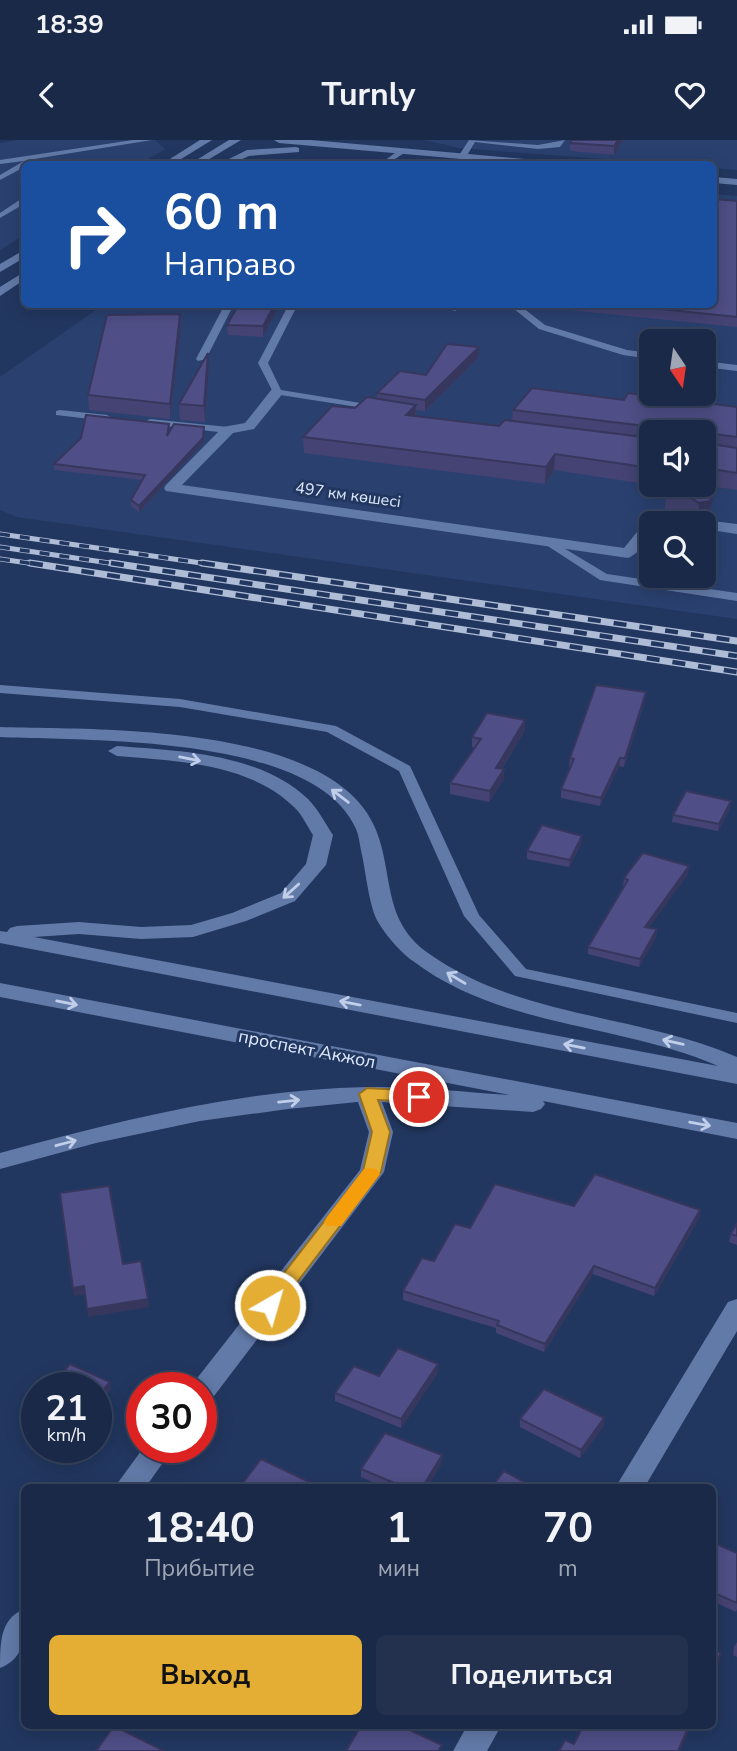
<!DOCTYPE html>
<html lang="ru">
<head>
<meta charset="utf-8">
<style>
  :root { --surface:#1a2948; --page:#23314f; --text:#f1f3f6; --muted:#9fa6b4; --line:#384560; --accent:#e4ae35 }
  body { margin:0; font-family:"Nunito Sans",sans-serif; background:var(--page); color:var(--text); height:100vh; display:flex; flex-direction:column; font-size:26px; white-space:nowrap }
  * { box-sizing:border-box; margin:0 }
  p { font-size:23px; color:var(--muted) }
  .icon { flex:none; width:38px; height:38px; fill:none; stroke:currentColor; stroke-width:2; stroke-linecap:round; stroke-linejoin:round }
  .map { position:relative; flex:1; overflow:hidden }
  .sheet { position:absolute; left:21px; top:1344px; width:695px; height:245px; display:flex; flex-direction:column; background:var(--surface); border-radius:10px; box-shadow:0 4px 18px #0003,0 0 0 2px var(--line) }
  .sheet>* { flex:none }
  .hud { position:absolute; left:21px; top:21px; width:696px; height:147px; border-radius:10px; box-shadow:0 4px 18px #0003,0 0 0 2px var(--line); background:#1a4fa0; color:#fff; overflow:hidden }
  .needle { width:46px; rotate:167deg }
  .fabs { position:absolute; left:639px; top:189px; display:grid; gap:14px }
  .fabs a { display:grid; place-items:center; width:77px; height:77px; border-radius:10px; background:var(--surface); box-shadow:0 4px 18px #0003,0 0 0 2px var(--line); font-size:35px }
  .speed { position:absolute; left:21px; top:1232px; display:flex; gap:14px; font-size:35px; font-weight:700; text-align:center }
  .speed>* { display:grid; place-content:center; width:91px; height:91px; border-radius:50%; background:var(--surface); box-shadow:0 4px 18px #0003,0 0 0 2px var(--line); line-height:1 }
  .speed small { font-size:18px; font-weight:400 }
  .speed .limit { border:10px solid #d22; background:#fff; color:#111 }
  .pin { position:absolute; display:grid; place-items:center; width:60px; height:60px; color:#fff; margin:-30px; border:4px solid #fff; border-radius:50%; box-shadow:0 2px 7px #0007 }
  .me { position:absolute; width:77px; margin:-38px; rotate:38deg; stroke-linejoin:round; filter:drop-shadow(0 0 5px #0008) }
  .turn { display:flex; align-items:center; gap:24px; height:147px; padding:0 28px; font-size:32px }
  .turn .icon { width:91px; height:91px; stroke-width:2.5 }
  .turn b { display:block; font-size:49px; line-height:60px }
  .eta { display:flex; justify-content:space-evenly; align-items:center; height:119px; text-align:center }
  .eta b { font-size:42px; font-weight:700; line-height:49px }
  .button { display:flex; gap:14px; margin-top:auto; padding:14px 28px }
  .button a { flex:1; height:80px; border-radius:10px; background:var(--accent); color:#111; font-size:28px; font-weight:700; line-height:80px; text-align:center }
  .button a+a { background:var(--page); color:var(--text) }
  .status { display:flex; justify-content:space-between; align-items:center; height:49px; padding:0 35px; background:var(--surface); direction:ltr }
  .status svg { height:19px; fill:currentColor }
  header { display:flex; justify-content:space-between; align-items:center; height:91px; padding:0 28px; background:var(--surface); font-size:32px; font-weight:700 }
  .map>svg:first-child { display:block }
  .built { fill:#2a4170; fill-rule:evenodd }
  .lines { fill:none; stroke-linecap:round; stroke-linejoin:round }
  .lane { fill:#627aa8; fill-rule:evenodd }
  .street { fill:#627aa8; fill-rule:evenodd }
  .secondary { fill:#627aa8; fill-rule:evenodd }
  .rail-far1-casing { stroke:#afbcd6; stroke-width:5 }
  .rail-casing { stroke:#afbcd6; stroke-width:7 }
  .rail-far1 { stroke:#223760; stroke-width:3.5; stroke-dasharray:10; stroke-linecap:butt }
  .rail { stroke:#223760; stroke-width:4.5; stroke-dasharray:13; stroke-linecap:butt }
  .wall { fill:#444373; fill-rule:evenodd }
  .shaded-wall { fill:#37375e }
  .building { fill:#4f4e86; stroke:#37375e; stroke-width:2 }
  .oneway { stroke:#c0cee9 }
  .route { fill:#e4ae35; stroke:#947122; stroke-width:2 }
  .slow { fill:#f59e0b }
  .labels { text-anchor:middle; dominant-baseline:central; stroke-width:6; stroke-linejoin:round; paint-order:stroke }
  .far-street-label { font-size:16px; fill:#dfeaff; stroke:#223760 }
  .street-label { font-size:18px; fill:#dfeaff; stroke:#223760 }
</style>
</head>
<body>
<div class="status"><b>18:39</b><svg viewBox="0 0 49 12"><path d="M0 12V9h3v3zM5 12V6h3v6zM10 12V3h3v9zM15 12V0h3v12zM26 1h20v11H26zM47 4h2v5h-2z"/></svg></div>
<header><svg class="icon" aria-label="back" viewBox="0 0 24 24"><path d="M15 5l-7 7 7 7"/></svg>Turnly<svg class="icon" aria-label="heart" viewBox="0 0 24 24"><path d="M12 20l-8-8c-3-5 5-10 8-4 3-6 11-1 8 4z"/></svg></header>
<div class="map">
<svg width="737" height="1611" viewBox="0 0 737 1611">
  <rect width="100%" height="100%" fill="#223760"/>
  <!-- built -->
  <g class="built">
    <path d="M17,0h138l10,9 -25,15h-116v71l-24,15v-107z"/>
    <path d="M425,0h312v30l-23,-2v-4h-46l-209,-16z"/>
    <path d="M714,54l23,2v423l-720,-102 -17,-7v-133l103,-72 611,-1zM651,201h53v53h-53zM651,292h53v53h-53zM651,383h53v53h-53z"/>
  </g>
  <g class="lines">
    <!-- lane -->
    <g class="lane">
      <path d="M133,0h19l-124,20 2,4 -30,16v-5l24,-14 -24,3v-4z"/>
      <path d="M469,0l69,5 27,-5 -5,7 -22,2 -63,-7 -9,15 5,7h-7l-6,-7z"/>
      <path d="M399,10l7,2 -19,12h-7z"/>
      <path d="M21,59h3v5l-24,14v-5z"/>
      <path d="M225,164h9l-28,55 -8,2 -2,-2z"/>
      <path d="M289,164h9l-30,59 13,27 98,16 5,3 -1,2 -109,-17 -16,-31z"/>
      <path d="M436,164h16l7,4 -4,3z"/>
      <path d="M508,164h10l27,21 82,25 24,3v6l-28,-4 -84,-26z"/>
      <path d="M704,221l33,4v6l-33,-4z"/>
      <path d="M60,270l47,5 5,3 -5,3 -51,-6v-4z"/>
      <path d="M150,279l78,8 5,3 -5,3 -82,-9 -1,-2z"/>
      <path d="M547,398l60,36 130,19v8l-137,-21 -57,-37v-4z"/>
      <path d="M0,545l180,14 156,27 74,40 69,149 47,54 211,44v10l-222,-47 -51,-60 -65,-145 -72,-39 -147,-25 -180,-14z"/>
    </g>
    <!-- street -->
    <g class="street">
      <path d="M277,248l7,4 -30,37 -21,4 -51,52 442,63 22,-27 5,-2 7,4h-7c0,13 -10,30 -23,35l-462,-67 -2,-3 2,-3 57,-58 22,-4 27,-34z"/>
      <path d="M704,380l33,4v10l-33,-5v-6h-6z"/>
      <path d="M367,947l8,2 4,5 14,38 -9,40 -173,228 -10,3v-15h-11l1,-2 169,-216 9,-38 -14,-38 4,-5z"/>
      <path d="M737,1159v32l-93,157h-29l113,-186z"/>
      <path d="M144,1307h30l-29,41h-31z"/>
      <path d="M24,1469c2,24 2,49 -24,59 0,-25 0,-49 24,-59z"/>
      <path d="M467,1586h34l-14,25h-34z"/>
    </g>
    <!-- secondary -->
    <g class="secondary">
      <path d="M200,0h12l-39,24h-11z"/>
      <path d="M229,0h12l-40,24h-11z"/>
      <path d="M274,0h37l236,21 5,3h-32l-241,-21z"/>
      <path d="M296,7l3,1v4l-50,4 -18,8h-12l28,-14z"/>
      <path d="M714,37l23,2v6l-23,-2z"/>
      <path d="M24,110v8l-24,14v-8z"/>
      <path d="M24,132v8l-24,16v-9z"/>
      <path d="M0,587c96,3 333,-5 376,103 18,45 6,90 52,123 91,65 210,61 309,104v27l-737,-141v-12l7,1 3,-4 7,-2 62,-4 62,5 50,-2 41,-12 49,-20 25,-29 7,-29c-6,-9 -10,-19 -18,-27 -45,-45 -119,-47 -178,-52l-9,-5 9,-5c63,5 142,7 191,53 10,10 17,24 25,36l-7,30 -31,36 -49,20 -53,16 -52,2 -62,-5 -45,3 684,129c-98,-43 -217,-38 -305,-105 -12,-8 -28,-27 -35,-39 -9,-16 -12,-49 -16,-67 -2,-9 -3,-19 -6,-26 -41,-95 -268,-88 -356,-92z"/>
      <path d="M0,843l737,140v16l-194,-38 2,3 -4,5 -8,3 -166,-11 -79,8 -88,12 -104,22 -96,26v-16c119,-32 243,-64 367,-66 47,-1 96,5 143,8l-510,-98z"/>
    </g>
    <!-- rail-far1 casing -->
    <g class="rail-far1-casing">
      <g id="rail-far1">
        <path d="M0,394l215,31"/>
        <path d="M0,407l123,18"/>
        <path d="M0,419l42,6"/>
      </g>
    </g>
    <!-- rail casing -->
    <g class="rail-casing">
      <g id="rail">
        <path d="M30,423l707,109"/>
        <path d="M111,423l626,93"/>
        <path d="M202,423l535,78"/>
      </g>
    </g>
    <!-- rail-far1 -->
    <use href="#rail-far1" class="rail-far1"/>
    <!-- rail -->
    <use href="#rail" class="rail"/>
  </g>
  <!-- wall -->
  <g class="wall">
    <path d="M572,0h51l-9,15 -44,-4v-8z"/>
    <path d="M737,61v126l-178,-18v-5h155z"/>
    <path d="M239,164h41l-17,33 -35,-2 -1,-10z"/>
    <path d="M180,174l1,14 -11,91 -81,-9 -1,-15z"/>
    <path d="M208,213l1,15 -4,54 -25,-2 -1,-16z"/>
    <path d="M478,218l-53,53 -9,-1v6l83,10 13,-5 1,-11 111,-10 113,7v83l-21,-3 -8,31 -3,1 -1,13 -40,-18 2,-17 5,-9 -117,-18 -9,14 -241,-31 -1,-16 52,-29 22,-10v-5zM651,292h53v53h-53z"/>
    <path d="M169,284v9l35,-6 -1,16 -64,69 -8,-6v-6l11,-20 -88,-10v-6z"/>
    <path d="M645,560l-21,67 -5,-1 -19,40 -39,-8v-9l9,-22h-1l1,-9z"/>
    <path d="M525,590l-23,39 2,10 -15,23 -39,-8v-11l25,-35 -3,-1v-10z"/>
    <path d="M730,668l-12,23 -46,-9 1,-7z"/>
    <path d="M581,704l-12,23 -42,-8v-8z"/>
    <path d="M688,734l-39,53 8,2 -1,8 -17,30 -51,-13v-7l37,-61h-2l1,-8z"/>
    <path d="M574,1066l125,12 -45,78 -61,-22 -49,78 -48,-19v-5l-93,-28v-9l31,-30 36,-33z"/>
    <path d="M737,1083v22l-8,-3 2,-8z"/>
    <path d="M438,1232l-37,56 -66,-27v-8l44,-17z"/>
    <path d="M37,1262v25l-9,-5 -2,-8z"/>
    <path d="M604,1278l-1,9 -23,31 -60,-31v-8z"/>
    <path d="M441,1324l-14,24h-41l-25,-11v-8z"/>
    <path d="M712,1402l25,11v56l-1,3 -24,-11z"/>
    <path d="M737,1502v15l-4,-2 1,-8z"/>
  </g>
  <!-- shaded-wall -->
  <g class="shaded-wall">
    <path d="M618,0h5l-9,15v-9z"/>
    <path d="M275,164h5l-17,33v-11z"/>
    <path d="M180,174l1,14 -11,91v-15z"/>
    <path d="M479,207l-1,11 -53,53v-11z"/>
    <path d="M208,213l1,15 -4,54 -1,-16z"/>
    <path d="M416,265l-1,16 -9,-6z"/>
    <path d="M204,287l-1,16 -64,69v-6z"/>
    <path d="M555,314l-1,16 -9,14 1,-17z"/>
    <path d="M718,330l-2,17 -8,31 -10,2 1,-17z"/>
    <path d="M646,552l-1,8 -21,67 1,-9z"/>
    <path d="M525,580v10l-29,48v-10z"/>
    <path d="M620,618l-1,8 -19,40 1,-8z"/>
    <path d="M504,629v10l-15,23 1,-11z"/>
    <path d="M731,661l-1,7 -12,23 1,-7z"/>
    <path d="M582,696l-1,8 -12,23 1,-7z"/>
    <path d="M689,726l-1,8 -44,60 1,-7z"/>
    <path d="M657,789l-1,8 -17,30 1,-8z"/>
    <path d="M700,1070l-1,8 -45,78 1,-8z"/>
    <path d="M594,1126l-1,8 -49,78 1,-8z"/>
    <path d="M84,1146l1,8 -11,2 -1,-8z"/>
    <path d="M148,1159l1,8 -61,10 -1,-8z"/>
    <path d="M438,1224v8l-37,56v-9z"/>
    <path d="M110,1242l1,8 -15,17v-9z"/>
    <path d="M604,1278l-1,9 -23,31 1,-8z"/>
    <path d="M442,1315l-1,9 -14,24h-5z"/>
    <path d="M721,1513l-1,8 -8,17v-5z"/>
    <path d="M689,1586h2l-11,25h-2z"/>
  </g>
  <!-- building -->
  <g class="building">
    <path d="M572,0h46l-4,6 -44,-3z"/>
    <path d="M714,59l23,2v116l-124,-13h101z"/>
    <path d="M239,164h36l-12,22 -36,-1z"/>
    <path d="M180,174l-10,90 -82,-9 19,-80z"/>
    <path d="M447,204l32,3 -54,53 -48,-7 23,-22 26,4z"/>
    <path d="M208,213l-4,53 -25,-2z"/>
    <path d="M532,248l92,12 4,-7 109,14v30l-31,-4 -2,2v-3h-50l-1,-5 -140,-17z"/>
    <path d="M367,257l49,8 -10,10 93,11 6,-6 146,18v30l-96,-14 -9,13 -243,-30 29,-31 23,2z"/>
    <path d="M86,275l83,9 -2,12 7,-12 30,3 -1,11 -64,68 -8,-6 14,-25 -91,-11 27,-26z"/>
    <path d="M704,301v2l33,5v25l-19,-3 -8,31 -11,2 -8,-5 -25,-1 6,-12h32z"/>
    <path d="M661,374h42l3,6 -2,7v-4h-46z"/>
    <path d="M596,545l50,7 -21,66h-5l-19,40 -40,-9 13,-30 -4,-1z"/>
    <path d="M487,573l38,7 -29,48 8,1 -14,22 -40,-8 31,-44 -9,-2z"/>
    <path d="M686,651l45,10 -12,23 -46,-9z"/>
    <path d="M542,685l40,11 -12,24 -43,-9z"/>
    <path d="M643,713l46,13 -44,61 12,2 -17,30 -52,-12 40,-67 -4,-2z"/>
    <path d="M595,1034l105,36 -45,78 -61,-22 -49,78 -48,-19 2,-4 -96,-30 19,-33 12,3 21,-37 15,4 25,-44 79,22z"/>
    <path d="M109,1046l14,78 18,-3 7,38 -61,10 -3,-23 -11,2 -13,-95z"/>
    <path d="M737,1083v13l-6,-2z"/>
    <path d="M398,1208l40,16 -37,55 -66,-26 19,-27 25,10z"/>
    <path d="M70,1224l40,18 -14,16v-10h-46z"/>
    <path d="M544,1249l60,29 -23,32 -61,-31z"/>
    <path d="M37,1262v17l-11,-5z"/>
    <path d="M385,1293l57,22 -20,33h-16l-45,-19z"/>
    <path d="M261,1319l61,29h-83z"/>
    <path d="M504,1331l31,17h-44z"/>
    <path d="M712,1402l25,11v50l-25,-11z"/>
    <path d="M712,1509l9,4 -9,20z"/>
    <path d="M114,1586l50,25h-68z"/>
    <path d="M361,1586h40l41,19 -4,6h-92z"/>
    <path d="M583,1586h106l-11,25h-119l6,-11 9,4z"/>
  </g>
  <!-- one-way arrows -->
  <defs><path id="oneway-shaft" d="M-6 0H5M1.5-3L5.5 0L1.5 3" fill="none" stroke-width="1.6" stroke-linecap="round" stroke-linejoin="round" transform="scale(1.75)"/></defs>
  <g class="oneway">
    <use href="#oneway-shaft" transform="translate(190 619) rotate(11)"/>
    <use href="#oneway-shaft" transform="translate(340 656) rotate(-143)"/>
    <use href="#oneway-shaft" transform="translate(291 751) rotate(138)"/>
    <use href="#oneway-shaft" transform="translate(456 838) rotate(-149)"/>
    <use href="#oneway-shaft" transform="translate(67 863) rotate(11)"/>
    <use href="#oneway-shaft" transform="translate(350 863) rotate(-169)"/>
    <use href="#oneway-shaft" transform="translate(673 902) rotate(-167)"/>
    <use href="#oneway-shaft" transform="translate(574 906) rotate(-169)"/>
    <use href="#oneway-shaft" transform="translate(289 961) rotate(-6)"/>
    <use href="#oneway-shaft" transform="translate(700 984) rotate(10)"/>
    <use href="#oneway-shaft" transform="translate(66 1003) rotate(-15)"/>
  </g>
  <!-- route -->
  <path class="route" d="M367,948l52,3 9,6 -9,5 -41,-2 12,32 -9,40 -105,138 -6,2 -7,-2 -3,-5 3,-5 100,-129 9,-39 -13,-38z"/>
  <!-- slow -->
  <path class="slow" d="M371,1028l6,1 3,5 -39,52h-14l-3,-4 3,-5 37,-48z"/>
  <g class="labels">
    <!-- far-street labels -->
    <g class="far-street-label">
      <text transform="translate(348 355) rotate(8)">497 км көшесі</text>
    </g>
    <!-- street labels -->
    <g class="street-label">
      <text transform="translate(307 909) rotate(11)">проспект Акжол</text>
    </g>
  </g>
</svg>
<div class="fabs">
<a><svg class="needle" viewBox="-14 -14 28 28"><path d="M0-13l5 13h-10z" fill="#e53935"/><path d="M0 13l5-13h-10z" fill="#9fa6b4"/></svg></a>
<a><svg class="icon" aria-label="sound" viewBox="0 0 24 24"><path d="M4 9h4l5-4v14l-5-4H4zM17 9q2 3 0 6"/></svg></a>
<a><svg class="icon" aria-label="search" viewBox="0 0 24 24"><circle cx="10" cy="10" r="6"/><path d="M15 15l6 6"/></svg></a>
</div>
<div class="speed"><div>21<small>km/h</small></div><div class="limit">30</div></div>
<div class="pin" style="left:419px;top:957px;background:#d93025"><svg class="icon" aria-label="arrive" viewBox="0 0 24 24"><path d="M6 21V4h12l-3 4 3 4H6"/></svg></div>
<svg class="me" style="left:270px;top:1165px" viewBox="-20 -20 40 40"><circle r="17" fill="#e4ae35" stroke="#fff" stroke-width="3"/><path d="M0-11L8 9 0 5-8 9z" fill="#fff"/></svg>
<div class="hud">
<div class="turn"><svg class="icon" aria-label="right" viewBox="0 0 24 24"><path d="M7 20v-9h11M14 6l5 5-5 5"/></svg><div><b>60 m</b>Направо</div></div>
</div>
<section class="sheet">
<div class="eta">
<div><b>18:40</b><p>Прибытие</p></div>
<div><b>1</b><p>мин</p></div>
<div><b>70</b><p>m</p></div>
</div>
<div class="button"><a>Выход</a><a>Поделиться</a></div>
</section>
</div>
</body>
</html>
